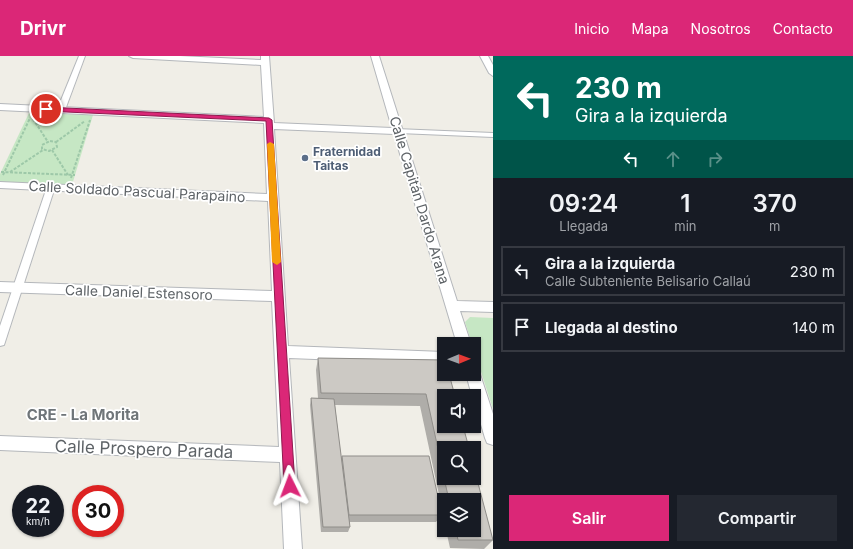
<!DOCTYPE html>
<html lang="es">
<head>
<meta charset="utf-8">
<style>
  :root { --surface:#171b24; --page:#242831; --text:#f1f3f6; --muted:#9ea1a6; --line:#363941; --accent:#db2777 }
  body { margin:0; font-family:Inter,sans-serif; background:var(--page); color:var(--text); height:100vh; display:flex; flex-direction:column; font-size:15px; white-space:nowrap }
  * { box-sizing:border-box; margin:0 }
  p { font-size:13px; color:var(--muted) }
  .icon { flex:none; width:22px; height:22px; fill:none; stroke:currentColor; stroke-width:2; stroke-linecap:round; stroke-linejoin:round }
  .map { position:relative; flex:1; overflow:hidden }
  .drawer { display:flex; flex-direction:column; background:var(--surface); width:360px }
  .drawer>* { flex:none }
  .top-card { background:#00695c; color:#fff; overflow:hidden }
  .needle { width:26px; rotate:89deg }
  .buttons { position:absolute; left:437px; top:281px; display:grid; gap:8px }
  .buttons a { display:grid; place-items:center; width:44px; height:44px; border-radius:0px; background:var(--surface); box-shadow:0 1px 3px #0004; font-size:20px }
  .speed { position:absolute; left:12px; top:429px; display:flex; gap:8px; font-size:20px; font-weight:700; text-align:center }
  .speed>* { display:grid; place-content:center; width:52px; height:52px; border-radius:50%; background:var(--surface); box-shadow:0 1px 3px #0004; line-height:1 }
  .speed small { font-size:10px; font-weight:400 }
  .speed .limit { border:6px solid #d22; background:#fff; color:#111 }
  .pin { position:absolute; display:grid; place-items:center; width:34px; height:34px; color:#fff; margin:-17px; border:2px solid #fff; border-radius:50%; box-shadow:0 1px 4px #0007 }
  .me { position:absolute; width:44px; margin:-22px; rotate:357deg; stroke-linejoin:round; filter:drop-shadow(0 0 3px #0008) }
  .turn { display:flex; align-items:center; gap:14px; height:84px; padding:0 16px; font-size:18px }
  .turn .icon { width:52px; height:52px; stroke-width:2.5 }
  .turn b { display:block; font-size:28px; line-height:34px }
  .lanes { display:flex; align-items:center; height:38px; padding:0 16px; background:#0003; justify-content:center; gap:20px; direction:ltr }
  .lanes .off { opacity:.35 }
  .eta { display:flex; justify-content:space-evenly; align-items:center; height:68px; text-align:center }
  .eta b { font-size:24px; font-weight:600; line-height:28px }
  .button { display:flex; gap:8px; margin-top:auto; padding:8px 16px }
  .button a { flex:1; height:46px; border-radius:0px; background:var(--accent); color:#fff; font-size:16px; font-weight:600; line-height:46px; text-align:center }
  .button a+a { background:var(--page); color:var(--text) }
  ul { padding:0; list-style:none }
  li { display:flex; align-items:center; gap:12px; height:50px; margin:0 8px 6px; padding:0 8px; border:2px solid var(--line); border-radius:0px }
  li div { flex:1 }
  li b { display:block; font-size:15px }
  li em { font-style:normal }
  header { display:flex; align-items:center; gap:24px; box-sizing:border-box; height:56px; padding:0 20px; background:var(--accent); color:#fff }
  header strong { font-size:19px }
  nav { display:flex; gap:22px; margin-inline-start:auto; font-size:14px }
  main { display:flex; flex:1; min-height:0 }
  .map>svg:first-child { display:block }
  .green { fill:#c6e7c4 }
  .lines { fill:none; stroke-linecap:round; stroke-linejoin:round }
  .pedestrian-casing { stroke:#b4b7bb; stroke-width:2 }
  .minor-casing { stroke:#b4b7bb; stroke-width:2 }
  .path { stroke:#9dc8a8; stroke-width:2; stroke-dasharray:3 1.5; stroke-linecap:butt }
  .pedestrian { fill:#fff; fill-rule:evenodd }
  .minor { fill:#fff; fill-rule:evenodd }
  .wall { fill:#afada9 }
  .building { fill:#ccc9c4; stroke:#8f8d89 }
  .route { fill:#db2777; stroke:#8e194d }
  .slow { fill:#f59e0b }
  .service-dot { fill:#5c6f8a; stroke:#fff; stroke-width:1.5 }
  .labels { text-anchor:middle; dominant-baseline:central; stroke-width:3.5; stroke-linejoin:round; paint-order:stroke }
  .far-service-label { font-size:12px; font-weight:bold; fill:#4e5e75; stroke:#fff; text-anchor:start }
  .street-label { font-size:14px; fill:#5e6367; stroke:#fff }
  .neighbourhood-label { font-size:15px; font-weight:bold; fill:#6f7579; stroke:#fff }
  .near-street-label { font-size:17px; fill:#5e6367; stroke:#fff }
</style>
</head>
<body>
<header>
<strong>Drivr</strong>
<nav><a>Inicio</a><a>Mapa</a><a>Nosotros</a><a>Contacto</a></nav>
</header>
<main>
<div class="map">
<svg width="493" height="493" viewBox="0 0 493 493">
  <rect width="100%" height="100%" fill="#f0eee7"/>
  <!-- green -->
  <g class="green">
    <path d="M29,57l64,2 -21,70 -72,-3v-8z"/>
    <path d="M470,261l23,1v91l-19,-59v-6h-2l-7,-22z"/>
  </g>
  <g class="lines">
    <!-- pedestrian casing -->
    <g class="pedestrian-casing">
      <g id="pedestrian">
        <path d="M79,0h6l-20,54 -4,2h-3l-1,-2z"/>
        <path d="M396,73l97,4v4l-94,-4 -4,-2z"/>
        <path d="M51,128l4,3 -50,155 -1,3 -4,1v-20l47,-139z"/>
      </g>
    </g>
    <!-- minor casing -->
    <g class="minor-casing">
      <g id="minor">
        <path d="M129,0h51l81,4v-4h8l5,67 118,5 -21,-72h8l78,245 36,1v10l-33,-1 11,33h-14l-63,-210 -120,-5 14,217 156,6v12l-155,-6 13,191h-18l-4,-87 -280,-12v-14l279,11 -7,-146 -272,-9v-10l272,9 -4,-90 -268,-13v-6l267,12 -3,-71 -264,-13v-6l264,13 -3,-52 -128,-7z"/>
        <path d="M480,0h8l5,9v11l-4,-3z"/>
        <path d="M474,312l4,2 2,4 13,40v31l-6,-2 -2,-5 -11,-37v-5h-2l-6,-22h8z"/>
      </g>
    </g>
    <!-- path -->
    <g class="path">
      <path d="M33,63l15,23"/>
      <path d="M50,85l6,1 1,5 -8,4 -7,-2v-4z"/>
      <path d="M56,86l29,-21"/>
      <path d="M52,94l16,25"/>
      <path d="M1,116l74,3"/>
      <path d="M10,116l33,-22"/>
      <path d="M3,119l27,-57"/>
      <path d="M71,122l19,-58"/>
    </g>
    <!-- pedestrian -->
    <use href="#pedestrian" class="pedestrian"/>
    <!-- minor -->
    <use href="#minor" class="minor"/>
  </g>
  <!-- wall -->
  <path class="wall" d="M318,302l126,2v118h30l19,62 -9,9 -34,-1 -4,-18h28v-30h-30v18l-24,-112 -85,-1 6,54 1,-3 100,59 -6,7h-87l1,5 -2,5h-27l-11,-127 1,-7h7l-2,-28z"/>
  <!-- building -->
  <g class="building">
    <path d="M318,302l126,2v14h5l6,22h-11v30h19l6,22h-25v28l-18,-82 -105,-1z"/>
    <path d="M311,342l23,1 16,128h-27z"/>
    <path d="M342,400h87l13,59h-93z"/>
    <path d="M474,412l19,72h-35l-2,-10h18v-30h-25l-5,-22h30z"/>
  </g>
  <!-- route -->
  <path class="route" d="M46,51l223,11 3,2 23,366 -1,4 -4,2 -5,-2 -1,-4 -18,-365 -222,-10v-3z"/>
  <!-- slow -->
  <path class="slow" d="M270,86l4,2 7,118 -4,3 -5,-3 -5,-118z"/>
  <!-- markers -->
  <circle class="service-dot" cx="305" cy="102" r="4"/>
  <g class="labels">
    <!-- far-service labels -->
    <g class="far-service-label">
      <text x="313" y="95">Fraternidad<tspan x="313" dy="14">Taitas</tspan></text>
    </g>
    <!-- street labels -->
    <g class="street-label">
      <text transform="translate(137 135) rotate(3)">Calle Soldado Pascual Parapaino</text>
      <text transform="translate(420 144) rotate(73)">Calle Capitán Dardo Arana</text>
      <text transform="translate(139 236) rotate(2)">Calle Daniel Estensoro</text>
    </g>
    <!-- neighbourhood labels -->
    <g class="neighbourhood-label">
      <text x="83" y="358">CRE - La Morita</text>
    </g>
    <!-- near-street labels -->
    <g class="near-street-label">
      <text transform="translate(144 393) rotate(2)">Calle Prospero Parada</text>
    </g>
  </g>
</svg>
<div class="buttons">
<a><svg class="needle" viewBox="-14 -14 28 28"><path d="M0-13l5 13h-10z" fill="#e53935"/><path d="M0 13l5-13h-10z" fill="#9ea1a6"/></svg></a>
<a><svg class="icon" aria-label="sound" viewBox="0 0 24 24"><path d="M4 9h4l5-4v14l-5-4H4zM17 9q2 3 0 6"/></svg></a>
<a><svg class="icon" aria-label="search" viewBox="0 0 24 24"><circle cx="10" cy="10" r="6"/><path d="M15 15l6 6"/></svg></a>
<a><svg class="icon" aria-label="layers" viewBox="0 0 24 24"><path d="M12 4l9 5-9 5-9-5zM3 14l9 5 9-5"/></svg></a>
</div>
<div class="speed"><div>22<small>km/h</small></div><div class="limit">30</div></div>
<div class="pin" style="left:46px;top:53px;background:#d93025"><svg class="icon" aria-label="arrive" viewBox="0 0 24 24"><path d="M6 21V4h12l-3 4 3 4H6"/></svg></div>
<svg class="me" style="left:290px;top:430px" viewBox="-20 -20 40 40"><path d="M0-17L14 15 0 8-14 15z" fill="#db2777" stroke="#fff" stroke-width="4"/></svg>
</div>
<section class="drawer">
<div class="top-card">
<div class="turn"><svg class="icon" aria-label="left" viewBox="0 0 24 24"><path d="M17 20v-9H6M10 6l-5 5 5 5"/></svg><div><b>230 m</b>Gira a la izquierda</div></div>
<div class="lanes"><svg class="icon" aria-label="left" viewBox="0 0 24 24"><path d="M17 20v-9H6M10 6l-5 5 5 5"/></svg><svg class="icon off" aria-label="ahead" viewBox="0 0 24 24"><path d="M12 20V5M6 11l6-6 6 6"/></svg><svg class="icon off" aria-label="right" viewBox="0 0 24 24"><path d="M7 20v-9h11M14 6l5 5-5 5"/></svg></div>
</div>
<div class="eta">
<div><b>09:24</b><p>Llegada</p></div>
<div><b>1</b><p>min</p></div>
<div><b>370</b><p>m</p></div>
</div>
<ul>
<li><svg class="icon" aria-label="left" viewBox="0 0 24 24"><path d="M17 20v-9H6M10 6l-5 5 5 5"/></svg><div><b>Gira a la izquierda</b><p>Calle Subteniente Belisario Callaú</p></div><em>230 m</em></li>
<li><svg class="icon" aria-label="arrive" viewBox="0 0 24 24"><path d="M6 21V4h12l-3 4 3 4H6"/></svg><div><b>Llegada al destino</b></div><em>140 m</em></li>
</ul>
<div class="button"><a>Salir</a><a>Compartir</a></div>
</section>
</main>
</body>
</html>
